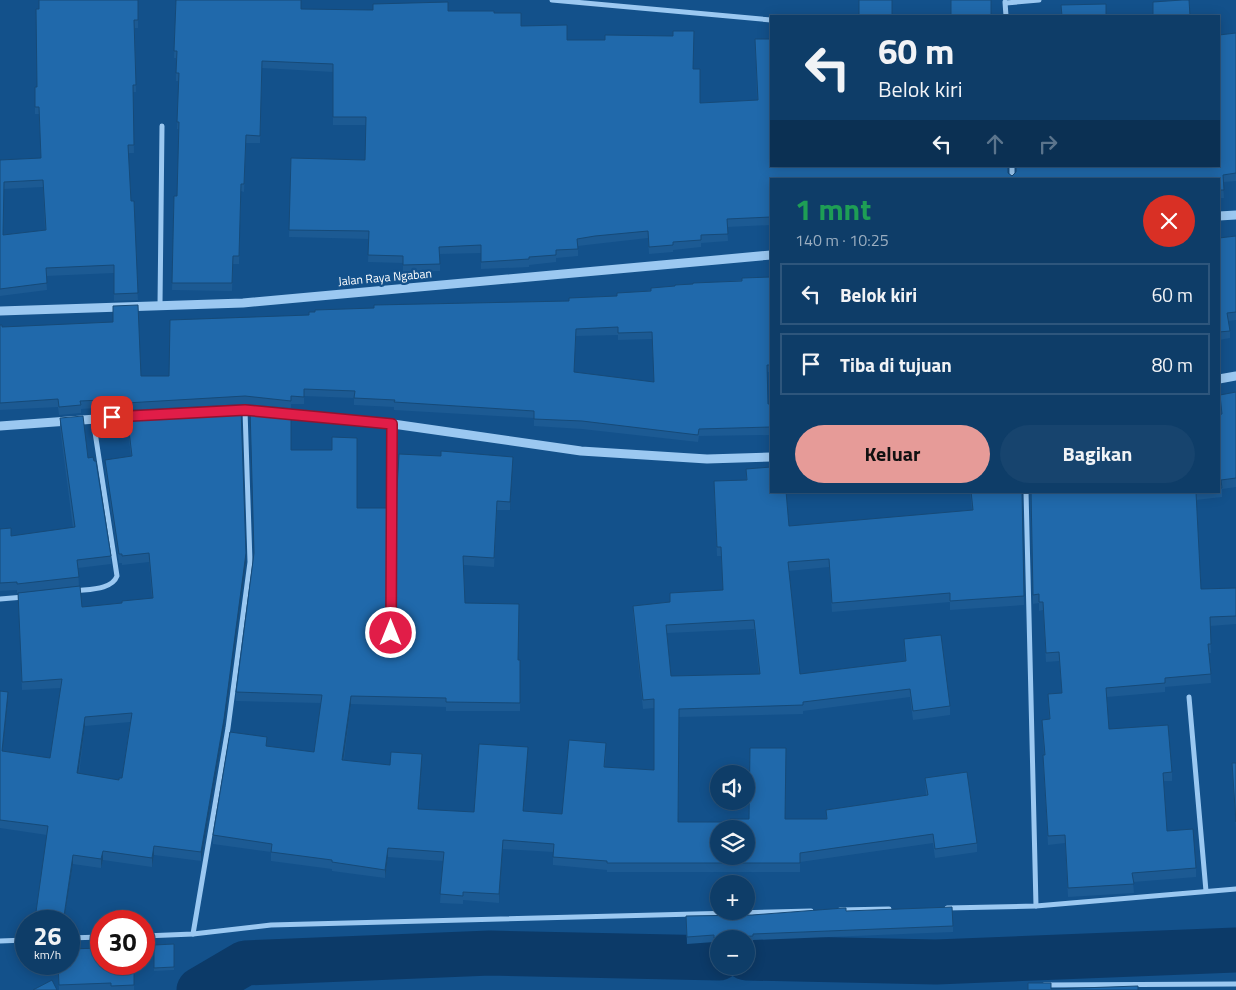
<!DOCTYPE html>
<html lang="id">
<head>
<meta charset="utf-8">
<style>
  :root { --surface:#0e3d68; --page:#17446e; --text:#f1f3f6; --muted:#9baec0; --line:#2e567c; --accent:#e69b98 }
  body { margin:0; font-family:"Titillium Web",sans-serif; background:var(--page); color:var(--text); height:100vh; display:flex; flex-direction:column; font-size:19px; white-space:nowrap }
  * { box-sizing:border-box; margin:0 }
  p { font-size:16px; color:var(--muted) }
  .icon { flex:none; width:28px; height:28px; fill:none; stroke:currentColor; stroke-width:2; stroke-linecap:round; stroke-linejoin:round }
  .map { position:relative; flex:1; overflow:hidden }
  .side { position:absolute; left:770px; top:178px; width:450px; height:315px; display:flex; flex-direction:column; background:var(--surface); border-radius:0px; box-shadow:0 2px 12px #0003,0 0 0 1px var(--line) }
  .side>* { flex:none }
  .guide { position:absolute; left:770px; top:15px; width:450px; height:152px; border-radius:0px; box-shadow:0 2px 12px #0003,0 0 0 1px var(--line); background:#0e3d68; color:var(--text); overflow:hidden }
  .controls { position:absolute; left:710px; top:765px; display:grid; gap:10px }
  .controls a { display:grid; place-items:center; width:45px; height:45px; border-radius:50%; background:var(--surface); box-shadow:0 2px 12px #0003,0 0 0 1px var(--line); font-size:25px }
  .speed { position:absolute; left:15px; top:910px; display:flex; gap:10px; font-size:25px; font-weight:700; text-align:center }
  .speed>* { display:grid; place-content:center; width:65px; height:65px; border-radius:50%; background:var(--surface); box-shadow:0 2px 12px #0003,0 0 0 1px var(--line); line-height:1 }
  .speed small { font-size:12px; font-weight:400 }
  .speed .limit { border:8px solid #d22; background:#fff; color:#111 }
  .pin { position:absolute; display:grid; place-items:center; width:42px; height:42px; color:#fff; margin:-21px; border-radius:10px; box-shadow:0 2px 8px #0006 }
  .me { position:absolute; width:55px; margin:-28px; rotate:0deg; stroke-linejoin:round; filter:drop-shadow(0 0 4px #0008) }
  .turn { display:flex; align-items:center; gap:18px; height:105px; padding:0 25px; font-size:22px }
  .turn .icon { width:65px; height:65px; stroke-width:2.5 }
  .turn b { display:block; font-size:35px; line-height:42px }
  .lanes { display:flex; align-items:center; height:48px; padding:0 25px; background:#0003; justify-content:center; gap:25px; direction:ltr }
  .lanes .off { opacity:.35 }
  .round { display:grid; place-items:center; flex:none; width:52px; height:52px; border-radius:26px; background:var(--page) }
  .summary { display:flex; align-items:center; justify-content:space-between; height:85px; padding:0 25px }
  h1 { font-size:30px; font-weight:700; line-height:38px; color:#1e9e55 }
  .action { display:flex; gap:10px; margin-top:auto; padding:10px 25px }
  .action a { flex:1; height:58px; border-radius:30px; background:var(--accent); color:#111; font-size:20px; font-weight:700; line-height:58px; text-align:center }
  .action a+a { background:var(--page); color:var(--text) }
  ul { padding:0; list-style:none }
  li { display:flex; align-items:center; gap:15px; height:62px; margin:0 10px 8px; padding:0 15px; border:2px solid var(--line); border-radius:0px }
  li div { flex:1 }
  li b { display:block; font-size:19px }
  li em { font-style:normal }
  .map>svg:first-child { display:block }
  .lines { fill:none; stroke-linecap:round; stroke-linejoin:round }
  .river { stroke:#0c3a68; stroke-width:45 }
  .minor { stroke:#9bc8f1; stroke-width:5 }
  .tertiary { stroke:#9bc8f1; stroke-width:9 }
  .wall { fill:#1c5a93; fill-rule:evenodd }
  .shaded-wall { fill:#164a78 }
  .building { fill:#2069ab; stroke:#164a78; fill-rule:evenodd }
  .route-casing { stroke:#92132f; stroke-width:12 }
  .route { stroke:#e11d48; stroke-width:9 }
  .labels { text-anchor:middle; dominant-baseline:central; stroke-width:5; stroke-linejoin:round; paint-order:stroke }
  .street-label { font-size:12px; fill:#fff; stroke:#13518b }
</style>
</head>
<body>
<div class="map">
<svg width="1236" height="990" viewBox="0 0 1236 990">
  <rect width="100%" height="100%" fill="#13518b"/>
  <g class="lines">
    <!-- river -->
    <g class="river">
      <path d="M746,958l190,4 300,-12"/>
      <path d="M199,990l46,-27 245,-10 229,5"/>
    </g>
    <!-- minor -->
    <g class="minor">
      <path d="M552,0l219,20"/>
      <path d="M1005,2l1,14"/>
      <path d="M1006,3l33,-3"/>
      <path d="M1012,166v13"/>
      <path d="M160,305l2,-179"/>
      <path d="M1026,491l10,415"/>
      <path d="M75,591c13,-2 37,-1 42,-15l-24,-157"/>
      <path d="M0,599l24,-2"/>
      <path d="M391,633l2,-209"/>
      <path d="M1189,697l17,194"/>
      <path d="M947,908l89,-2 200,-17"/>
      <path d="M840,910l49,-1"/>
      <path d="M193,934l35,-206 22,-166 -5,-152"/>
      <path d="M144,936l49,-2 78,-9 540,-14"/>
      <path d="M69,938l32,-1"/>
      <path d="M0,941l26,-1"/>
      <path d="M1044,985l192,-1"/>
    </g>
    <!-- tertiary -->
    <g class="tertiary">
      <path d="M1219,216l17,-1"/>
      <path d="M0,311l243,-8 528,-48"/>
      <path d="M1219,379l17,-3"/>
      <path d="M230,411h32"/>
      <path d="M280,413l113,11 188,27 126,8 64,-2"/>
      <path d="M0,426l137,-10"/>
    </g>
  </g>
  <!-- wall -->
  <g class="wall">
    <path d="M138,0v28h-3l1,64h-3l1,61h-6l3,48 7,99 -24,1v-28l-68,3 1,14 -47,6v-136l41,-2 -2,-44h-4v-20l2,-7 2,-78zM43,187l2,43 -42,5 1,-46z"/>
    <path d="M176,0l125,9 147,2 46,2 27,13 46,14 126,29 7,34 57,-3 -2,-61 257,137 224,-143v148l-13,1 1,16h-5v-19h-448v46l-44,2 1,14 -27,2v4l-28,3v2l-24,2 -1,-16 -53,6 -17,2v10l-22,2v4l-27,3v2l-48,2v-16l-41,1v17l-37,1v-9l-35,-1 1,-23 -80,-2 2,-79 74,2 1,-35h-33v-53l-71,-4 -2,75h-14l-2,49 -3,-1 -2,73h-6l-1,27 -60,-1 2,-94h3l2,-67h-2l2,-48h-3v-23h-2z"/>
    <path d="M1236,236v84l-8,1 2,10v7l-11,2v-102z"/>
    <path d="M771,277v95h-4l1,32h3v31l-72,1 -1,6 -116,-13 -48,-3v-8l-140,-8v-3l-40,-2v-7l-50,-2v8h-13v4l-46,-4 -119,6 -1,-4 -44,3v4l-22,2 -1,-8 -58,3v-85l2,2 139,49h28l140,-61 260,-14 48,-5 58,-10zM618,335v5l34,-1 2,43 -80,-10 2,-36z"/>
    <path d="M1236,392v95l-14,2v8l-26,3 5,89 35,-1v36l-26,2 1,27h-2l2,30 -46,4v5l-58,5 2,32 63,43v9h-9l4,50 29,37v9l-63,5 1,11 -66,4 -3,-54 -17,2 -5,-81v-9h1l-2,-35 7,-1 -1,-25 14,-1 -3,-32 -13,1 -3,-52 -4,1v-8l-6,1 -3,-113h189v-76l2,-1 -1,-11v-8z"/>
    <path d="M127,414l119,148 -22,165 -23,134 -47,-6 -2,12 -49,-7 -2,8 -28,-4 -9,57h-28v-9l11,-77 -47,-7v-137l8,10 -5,50 47,7 11,-70 -39,2 -4,-97 64,14 40,-4 30,-5 -3,-36 -27,3v-2h-3l-14,-95v-8l26,-4 -4,-34zM130,722l-8,56 -3,2 -40,-6 6,-48z"/>
    <path d="M60,418l28,40 23,98v8l-33,4 1,18 -62,7v-3l-17,1v-62l11,7 62,-8 -13,-101z"/>
    <path d="M291,450l66,58 30,116 3,4h4l119,-163 -3,45h-13l-3,57 -30,-2 1,38 53,57h2v51h-74v-4l-95,-3 -7,56 46,5 32,-2 -3,46 55,3 54,-56 -4,55 38,3 44,-62 -1,15 49,3v-62l-11,1 -10,-95v-8l37,-4 53,-12 -2,-34h-4l-3,-66 32,-10v-11l43,57 183,-16 -2,-19h52l2,114 -74,5v-8l-118,10 -3,-45 -40,4 11,103 105,-13 -1,-13v-9l46,67v9l-37,5 -3,-23 -107,14v3l-124,3 -1,105h52l55,-3h41v-9l100,-15 -1,-17 52,65v9l-42,6 -2,-15 -133,19v10h-193v-2l-54,-5v-13l-50,-3 -4,54 -36,-3v4l-23,-1 3,-42 -55,-4 -3,21 -53,-7v-2l-61,-8v-9l-58,-8v-9l54,-89 47,6 7,-49 -85,-2v-9zM754,629l5,45 -88,2 -4,-43z"/>
    <path d="M1232,763h4v66l-4,-58z"/>
    <path d="M846,911l107,15v6l-200,8v2l-7,1v-4h-27v5l-5,1v-3l-27,2 -1,-28 66,-1z"/>
    <path d="M174,944v26l-20,1v-26z"/>
    <path d="M58,964h76v26h-75z"/>
  </g>
  <!-- shaded-wall -->
  <g class="shaded-wall">
    <path d="M513,457v8l-3,45v-8z"/>
    <path d="M246,553v9l-22,165 -23,134v-9z"/>
    <path d="M8,692v9l-6,58v-8z"/>
    <path d="M351,696v8l-9,65v-9z"/>
    <path d="M85,717v9l-8,56v-9z"/>
    <path d="M528,747v9l-5,64v-9z"/>
    <path d="M422,754v9l-4,55v-9z"/>
    <path d="M503,840v9l-4,54v-9z"/>
    <path d="M154,846v9l-2,12v-9z"/>
    <path d="M388,848v9l-3,21v-8z"/>
    <path d="M103,851v9l-2,8v-9z"/>
    <path d="M73,855v9l-9,57v-5z"/>
  </g>
  <!-- building -->
  <g class="building">
    <path d="M39,0h99v20h-4l2,65h-3l1,60h-6l3,56h3l4,92 -24,1v-29l-68,3 1,15 -47,6v-129l41,-2 -2,-51h-4v-20h2l-1,-78h3zM43,180l3,50 -43,5 1,-53z"/>
    <path d="M176,0h125v9l72,1v-6l75,-2v9h46v2h27v13l46,-1v15h38v-5l68,1v-5h21l-1,38h7v34l58,-3 -3,-61h16v127h237v7l4,3 4,-4v-6h203v-131l17,-2v140l-13,2 1,15h-5v-11h-448v38l-44,2 1,15 -27,1v5l-28,2v3l-24,2 -1,-16 -53,5 -18,3 1,10 -22,1v5l-27,2v2l-48,3v-17l-42,2 1,17 -37,1v-9l-35,-1 1,-24 -80,-1 2,-72 74,2 1,-43h-33v-53l-71,-3 -2,75 -14,-1 -2,49h-3l-2,72h-6l-1,27h-60l2,-87h3l2,-74h-2l2,-49h-3l1,-22h-3z"/>
    <rect x="859" y="0" width="33" height="16"/>
    <rect x="951" y="0" width="40" height="16"/>
    <path d="M1182,0h7l1,16h-37v-14z"/>
    <path d="M1106,4v12h-44l-1,-11z"/>
    <path d="M1236,236v76l-9,1 3,18 -11,1v-94z"/>
    <path d="M771,277v88h-4l1,39h3v23l-72,2 -1,6 -116,-14 -48,-2v-8l-140,-9 1,-2 -41,-2 1,-7 -51,-2v8l-13,-1v5l-46,-5 -119,7 -1,-4 -45,2 1,4 -22,2 -1,-8 -58,4v-78h2v2l111,-5v-16l25,-1 3,71h28l1,-56 139,-5v-3h6v-2l59,-2v-3l195,-4v-3l48,-2v-3l34,-2v-3l24,-2v-1l18,-1v-1l49,-2v-3zM618,327v6l34,-1 2,50 -80,-10 2,-43z"/>
    <path d="M1236,392v86l-15,2 1,8h-3v-73l3,-1 -2,-19z"/>
    <path d="M241,408l5,145 -22,166 -23,133 -47,-6 -2,12 -49,-7 -2,8 -28,-4 -9,61 -28,-4 12,-86 -48,-6v-129l8,1 -6,59 48,7 12,-79 -40,3 -4,-89 62,-7 2,21 40,-4v-2l31,-3 -4,-45 -27,3v-2h-3l-14,-94 27,-4 -5,-42zM132,713l-10,65h-3v2l-42,-7 8,-56z"/>
    <path d="M250,408l41,4v38h41v-13l25,1v70h31l-1,116 3,4h4l1,-4 2,-135 2,-35 42,2v-5l72,6 -3,45 -13,-1 -3,57 -31,-2 2,47 54,1 -1,56h2v43l-74,-1v-4l-95,-2 -9,64 48,5 1,-13 31,2 -4,55 56,3 5,-68 49,3 -5,64 39,3 7,-74 37,3 -2,24 50,3v-71l-11,1 -10,-94 37,-4v-9l53,-3 -2,-43h-4l-3,-66 33,-1 -1,-11 25,-2v24h15l3,35 184,-16 -2,-19h51l2,105 -74,5v-8l-118,10 -3,-44 -41,3 12,112 106,-13 -2,-22 37,-4 9,71 -37,5 -3,-22 -107,13v3l-124,4 -1,113h52v-3h19l1,-71h36l-1,71h42l-1,-9 102,-15 -3,-17 42,-6 10,71 -42,6 -2,-15 -133,19v10h-193v-2l-54,-4 1,-13 -51,-4 -4,54 -36,-2v4l-23,-2 4,-42 -56,-4 -3,22 -53,-8v-2l-61,-8 1,-8 -59,-9 17,-103 37,5 -1,9 48,6 8,-57 -86,-3 18,-139zM754,620l6,54 -89,2 -5,-51zM719,829h27v27h-27z"/>
    <path d="M83,416l5,42 5,-1 1,4h2l15,95 -34,4 2,17 -62,7v-2l-17,1v-54l11,-1v8l64,-9 -15,-109z"/>
    <path d="M1031,491h168l-3,1 5,97 35,-1v28l-26,1 1,27h-3l3,30 -46,4v5l-59,5 3,41 59,-4 4,47 -9,1 4,58 26,-2 3,39 -64,5 2,11 -66,4 -3,-53 -17,1 -5,-81h2l-3,-35 8,-1 -2,-25 14,-1 -3,-41 -13,1 -3,-51h-4v-8l-6,1z"/>
    <path d="M1232,763h4v59z"/>
    <path d="M952,907l1,19 -200,8v2l-39,2v-3l-27,2 -1,-21 66,-1 92,-7h2v3z"/>
    <path d="M174,944v23l-20,1v-23z"/>
    <path d="M101,948v16h33v21l-23,1v-3l-52,2 -1,-21h11v-15z"/>
    <path d="M52,980l5,10h-24z"/>
    <path d="M1028,983h23v6l87,-3v4h-110z"/>
  </g>
  <g class="lines">
    <!-- route casing -->
    <g class="route-casing">
      <path id="route" d="M112,417l133,-7 147,14 -1,209"/>
    </g>
    <!-- route -->
    <use href="#route" class="route"/>
  </g>
  <g class="labels">
    <!-- street labels -->
    <g class="street-label">
      <text transform="translate(385 277) rotate(-5)">Jalan Raya Ngaban</text>
    </g>
  </g>
</svg>
<div class="controls">
<a><svg class="icon" aria-label="sound" viewBox="0 0 24 24"><path d="M4 9h4l5-4v14l-5-4H4zM17 9q2 3 0 6"/></svg></a>
<a><svg class="icon" aria-label="layers" viewBox="0 0 24 24"><path d="M12 4l9 5-9 5-9-5zM3 14l9 5 9-5"/></svg></a>
<a>+</a>
<a>−</a>
</div>
<div class="speed"><div>26<small>km/h</small></div><div class="limit">30</div></div>
<div class="pin" style="left:112px;top:417px;background:#d93025"><svg class="icon" aria-label="arrive" viewBox="0 0 24 24"><path d="M6 21V4h12l-3 4 3 4H6"/></svg></div>
<svg class="me" style="left:391px;top:633px" viewBox="-20 -20 40 40"><circle r="17" fill="#e11d48" stroke="#fff" stroke-width="3"/><path d="M0-11L8 9 0 5-8 9z" fill="#fff"/></svg>
<div class="guide">
<div class="turn"><svg class="icon" aria-label="left" viewBox="0 0 24 24"><path d="M17 20v-9H6M10 6l-5 5 5 5"/></svg><div><b>60 m</b>Belok kiri</div></div>
<div class="lanes"><svg class="icon" aria-label="left" viewBox="0 0 24 24"><path d="M17 20v-9H6M10 6l-5 5 5 5"/></svg><svg class="icon off" aria-label="ahead" viewBox="0 0 24 24"><path d="M12 20V5M6 11l6-6 6 6"/></svg><svg class="icon off" aria-label="right" viewBox="0 0 24 24"><path d="M7 20v-9h11M14 6l5 5-5 5"/></svg></div>
</div>
<section class="side">
<div class="summary"><div><h1>1 mnt</h1><p>140 m · 10:25</p></div><a class="round" style="background:#d93025;color:#fff"><svg class="icon" aria-label="close" viewBox="0 0 24 24"><path d="M6 6l12 12M18 6L6 18"/></svg></a></div>
<ul>
<li><svg class="icon" aria-label="left" viewBox="0 0 24 24"><path d="M17 20v-9H6M10 6l-5 5 5 5"/></svg><div><b>Belok kiri</b></div><em>60 m</em></li>
<li><svg class="icon" aria-label="arrive" viewBox="0 0 24 24"><path d="M6 21V4h12l-3 4 3 4H6"/></svg><div><b>Tiba di tujuan</b></div><em>80 m</em></li>
</ul>
<div class="action"><a>Keluar</a><a>Bagikan</a></div>
</section>
</div>
</body>
</html>
